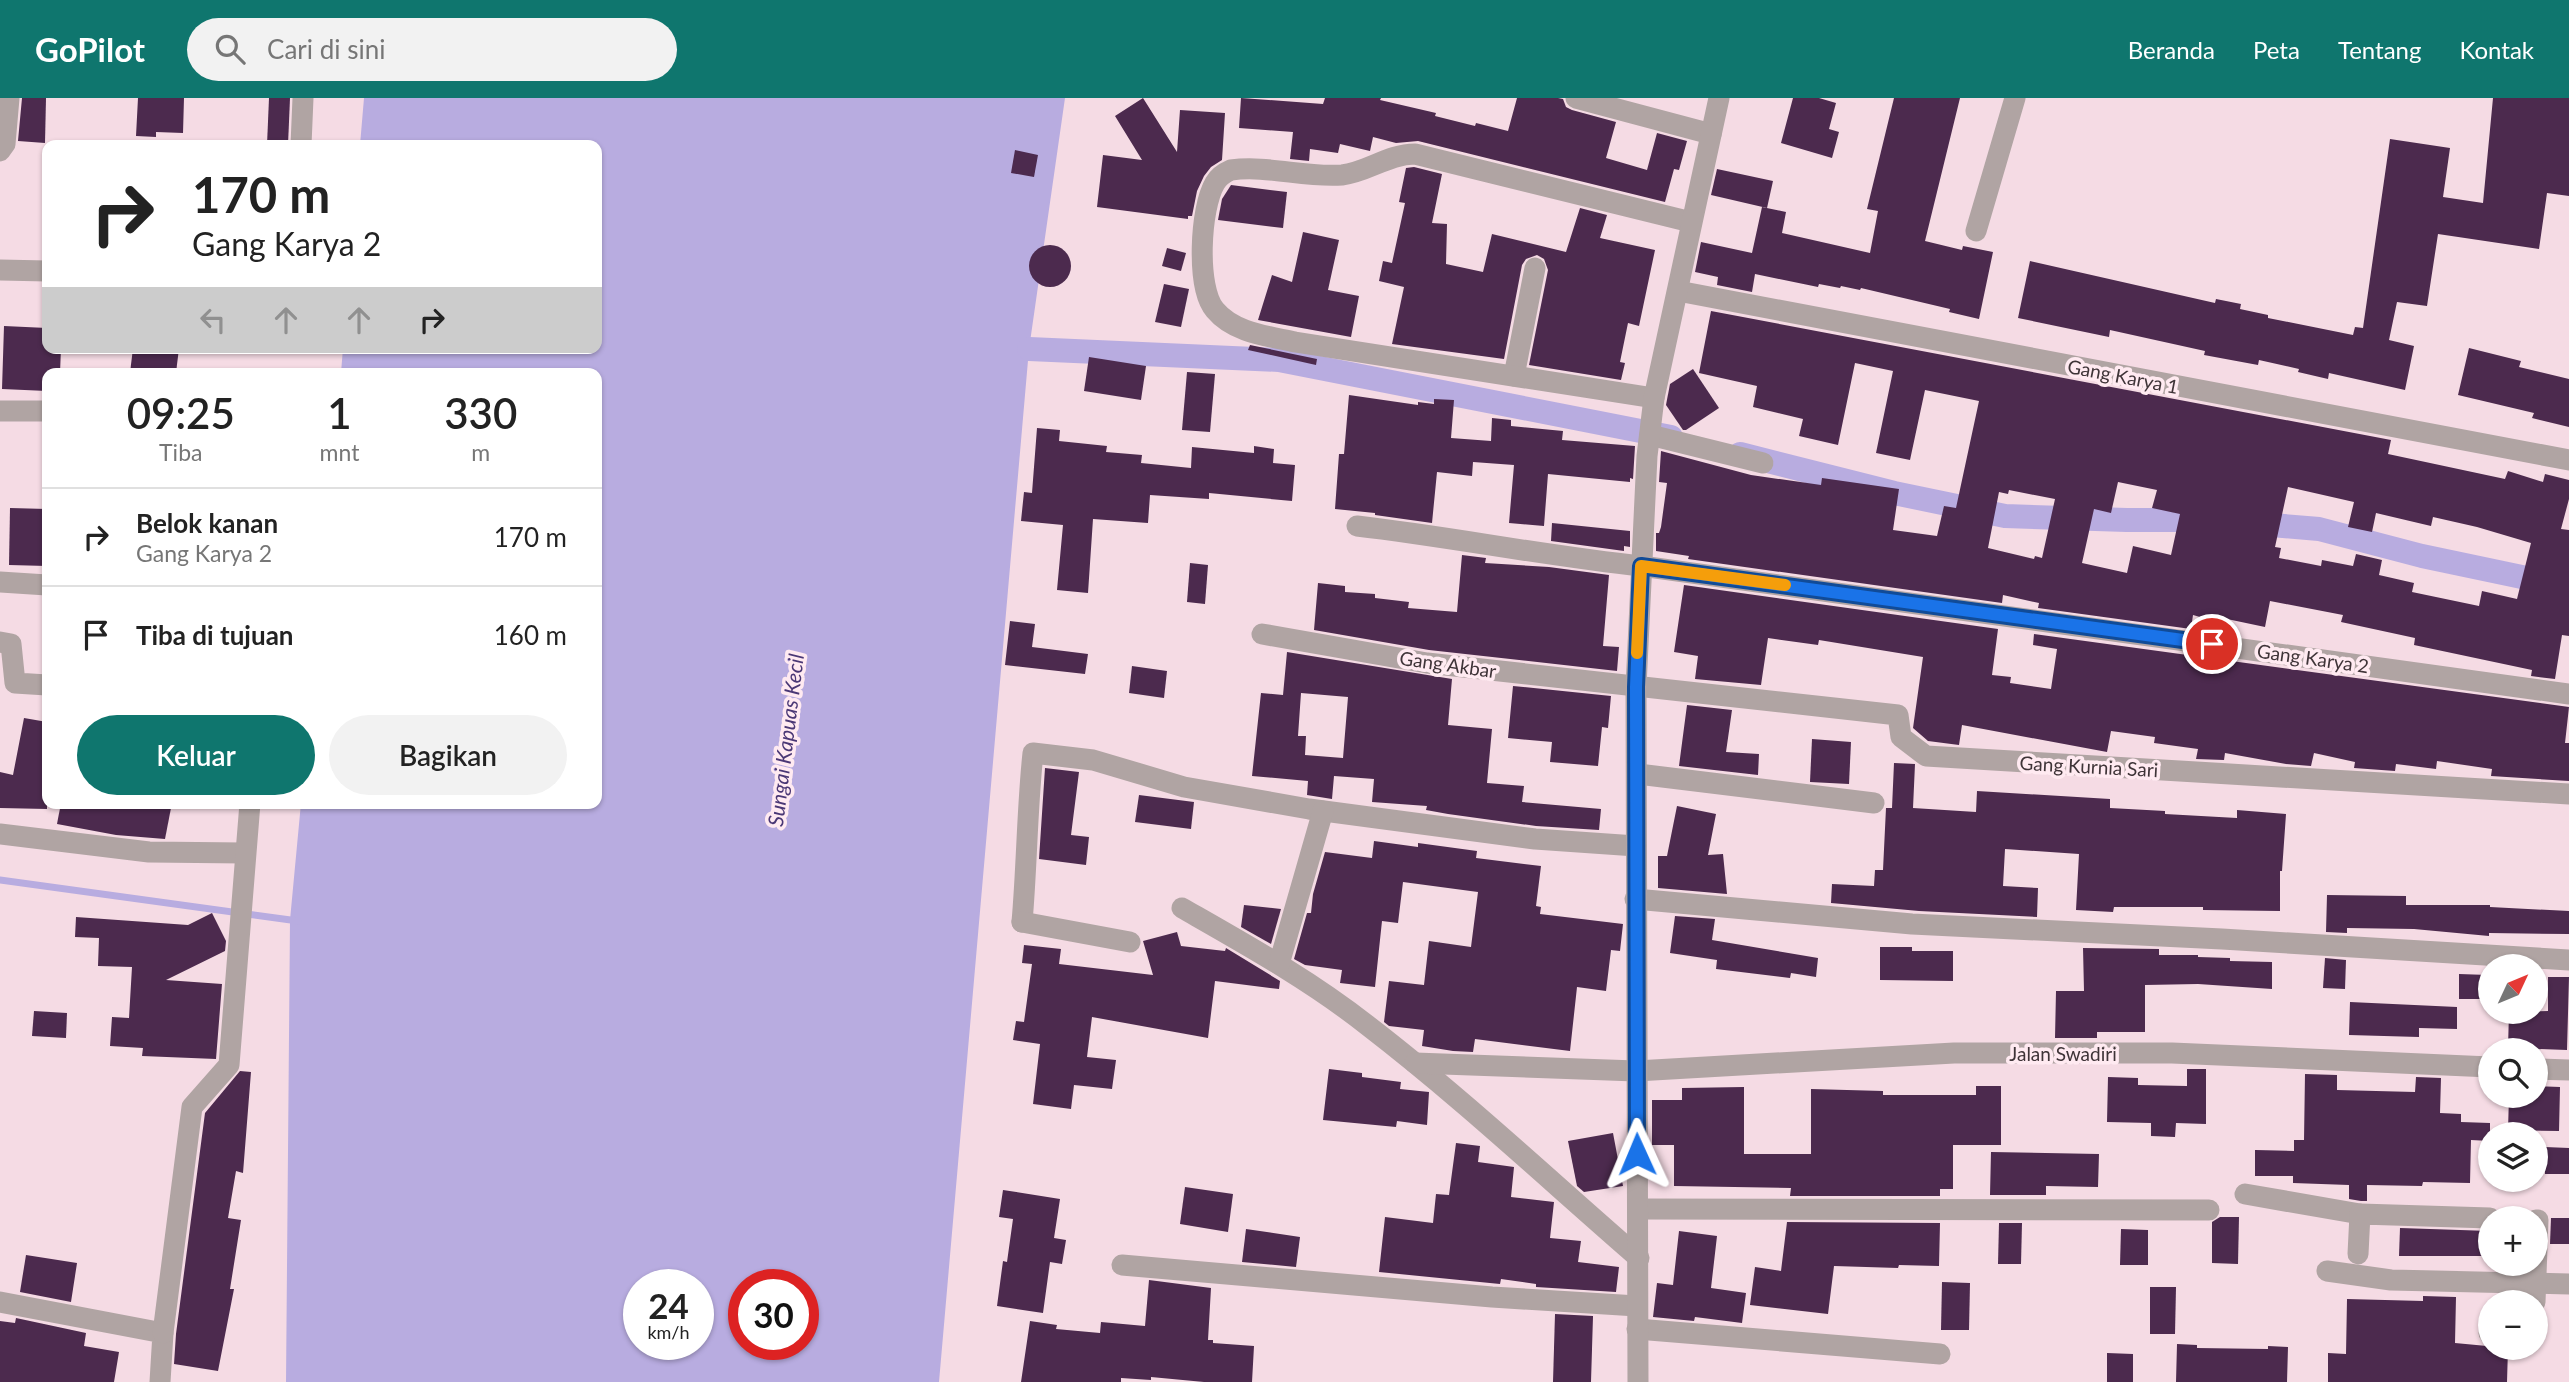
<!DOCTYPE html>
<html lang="id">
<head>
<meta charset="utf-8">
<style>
  :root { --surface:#fff; --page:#f2f2f2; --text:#222; --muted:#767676; --line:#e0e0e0; --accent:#0f766e }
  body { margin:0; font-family:Lato,sans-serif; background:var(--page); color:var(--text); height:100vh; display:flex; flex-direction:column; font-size:26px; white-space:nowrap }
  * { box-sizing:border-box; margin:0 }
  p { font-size:23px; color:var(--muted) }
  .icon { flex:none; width:38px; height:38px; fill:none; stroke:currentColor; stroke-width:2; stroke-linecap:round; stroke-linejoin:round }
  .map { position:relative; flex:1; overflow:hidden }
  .details { position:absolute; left:42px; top:270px; width:560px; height:441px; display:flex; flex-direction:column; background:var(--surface); border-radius:14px; box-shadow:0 2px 5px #0004 }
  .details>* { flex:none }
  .top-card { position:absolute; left:42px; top:42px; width:560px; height:214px; border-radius:14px; box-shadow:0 2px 5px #0004; background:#fff; color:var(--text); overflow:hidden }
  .needle { width:46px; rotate:46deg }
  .buttons { position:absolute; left:2478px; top:856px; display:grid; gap:14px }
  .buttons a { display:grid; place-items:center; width:70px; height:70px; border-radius:50%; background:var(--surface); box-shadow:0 2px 5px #0004; font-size:35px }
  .speed { position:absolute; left:623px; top:1171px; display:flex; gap:14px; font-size:35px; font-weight:700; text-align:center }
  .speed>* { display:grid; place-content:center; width:91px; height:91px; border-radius:50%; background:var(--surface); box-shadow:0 2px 5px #0004; line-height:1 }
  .speed small { font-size:18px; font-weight:400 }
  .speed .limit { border:10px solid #d22; background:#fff; color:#111 }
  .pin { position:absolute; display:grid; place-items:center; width:60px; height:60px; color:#fff; margin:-30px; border:4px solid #fff; border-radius:50%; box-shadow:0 2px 7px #0007 }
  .me { position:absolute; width:77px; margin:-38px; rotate:359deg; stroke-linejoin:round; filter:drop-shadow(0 0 5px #0008) }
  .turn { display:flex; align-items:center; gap:24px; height:147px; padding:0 35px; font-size:32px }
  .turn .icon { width:91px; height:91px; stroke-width:2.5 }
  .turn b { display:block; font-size:49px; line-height:60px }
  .lanes { display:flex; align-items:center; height:66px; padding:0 35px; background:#0003; justify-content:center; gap:35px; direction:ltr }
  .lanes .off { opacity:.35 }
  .eta { display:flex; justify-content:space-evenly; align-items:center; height:119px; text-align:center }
  .eta b { font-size:42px; font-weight:600; line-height:49px }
  .action { display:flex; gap:14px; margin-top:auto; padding:14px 35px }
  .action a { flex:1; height:80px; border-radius:42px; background:var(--accent); color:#fff; font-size:28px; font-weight:600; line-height:80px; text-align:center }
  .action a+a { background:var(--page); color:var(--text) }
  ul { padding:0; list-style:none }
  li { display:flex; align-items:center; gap:21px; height:98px; padding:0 35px; border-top:2px solid var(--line) }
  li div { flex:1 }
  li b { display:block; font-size:26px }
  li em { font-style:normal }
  header { display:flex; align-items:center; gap:42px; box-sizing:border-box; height:98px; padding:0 35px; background:var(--accent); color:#fff }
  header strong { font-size:33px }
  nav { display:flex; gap:38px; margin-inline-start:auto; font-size:24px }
  .search { width:490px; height:63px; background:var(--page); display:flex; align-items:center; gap:18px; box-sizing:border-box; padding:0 24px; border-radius:38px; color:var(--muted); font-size:26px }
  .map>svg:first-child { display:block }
  .water { fill:#b8ace0; fill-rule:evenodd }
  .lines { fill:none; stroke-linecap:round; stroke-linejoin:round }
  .stream { stroke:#b8ace0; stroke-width:7 }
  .canal { stroke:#b8ace0; stroke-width:24 }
  .building { fill:#4c2a4e; fill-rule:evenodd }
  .minor { stroke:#b0a4a3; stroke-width:21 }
  .route-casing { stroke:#114b97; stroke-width:18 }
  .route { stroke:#1a73e8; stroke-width:12 }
  .slow { stroke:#f59e0b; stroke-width:12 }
  .labels { text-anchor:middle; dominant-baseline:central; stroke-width:7; stroke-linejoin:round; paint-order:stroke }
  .street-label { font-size:19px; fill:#3f3438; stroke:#ffeaf1 }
  .water-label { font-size:21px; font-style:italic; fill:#4a3775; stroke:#ffeaf1 }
</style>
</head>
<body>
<header>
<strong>GoPilot</strong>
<div class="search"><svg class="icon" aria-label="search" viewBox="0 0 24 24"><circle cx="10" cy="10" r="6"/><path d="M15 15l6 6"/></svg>Cari di sini</div>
<nav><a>Beranda</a><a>Peta</a><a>Tentang</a><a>Kontak</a></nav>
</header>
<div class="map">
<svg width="2569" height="1284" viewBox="0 0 2569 1284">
  <rect width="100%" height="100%" fill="#f5dbe4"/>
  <!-- water -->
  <path class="water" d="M364,0h701l-36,251 -90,1033h-653l4,-462 11,-117h296v-430h-256l2,-25h254v-203h-237zM639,1186h59v60h-59zM744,1186h59v60h-59z"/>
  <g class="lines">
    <!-- stream -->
    <path class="stream" d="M0,782l298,41"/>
    <!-- canal -->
    <g class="canal">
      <path d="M1029,251l250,11 392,77"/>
      <path d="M1740,356l154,39 111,23 122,4h84"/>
      <path d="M2248,425l71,6 103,27 147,31"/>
    </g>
  </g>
  <!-- building -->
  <g class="building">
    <path d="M22,0h24l-1,45 -27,-2z"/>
    <path d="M138,0h46l-1,35 -27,-1v5l-20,-1z"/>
    <path d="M269,0h21l-2,47h-21z"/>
    <path d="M1143,0l34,54 3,-42 45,3 -3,47 -11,7 -7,9 -7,15 -5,25h-4v3l-91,-12 6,-52 39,5 -27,-44z"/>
    <path d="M1241,0l82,6 2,-6h56l-1,2 56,13 -1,3 40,10 1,-3 32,8 9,-33h41l5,1 3,8 6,3 44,12 -10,36 41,12 10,-37 30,8 -8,29 -5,-1 -9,33 -247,-61 -22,2 -23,-6 -3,14 -30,-7 -2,9 -28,-4 -1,12 -19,-2 3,-27 -54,-4z"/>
    <path d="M1793,0h26l17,5 -7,26 10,3 -7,26 -51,-15z"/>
    <path d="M1894,0h66l-35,143 37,9 1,-4 30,6 -14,67 -30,-7 1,-3 -89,-21 -1,2 -19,-4 -1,2 -21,-4 -1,3 -63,-13 -3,18 -35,-7 1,-8 -23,-5 6,-30 51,11 10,-46 24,5 -4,21 88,20 8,-42 -11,-2z"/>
    <path d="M2493,0h76v98l-22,-3 -8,56 -101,-15 -11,72 -30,-4 -8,38 25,6 -9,44 -76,-17 -1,6 -30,-7 1,-3 -40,-9 -1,5 -54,-10 1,-4 -95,-21 -1,7 -91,-19 12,-57 185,42 1,-4 25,5 -1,5 28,6v3l85,17 2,-8 8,1 27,-189 60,9 -7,49 40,6z"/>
    <path d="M1015,52l23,5 -4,22 -23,-4z"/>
    <path d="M1414,69l28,7 -10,49 15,1 -1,40 37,8 9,-38 74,18 14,-44 27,7 -7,23 55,12 -16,76 -11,-3 -8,39 5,1 -4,17 -92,-15 19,-95 -4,-11 -7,-4 -11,4 -4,6 -18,94 -112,-15 12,-57 -25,-6 4,-20 9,2 13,-60 -6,-1 7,-34z"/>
    <path d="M1717,71l56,12 -6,27 -56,-13z"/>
    <path d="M1231,87l56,7 -4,36 -65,-8 4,-21z"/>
    <path d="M1303,134l36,8 -11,50 31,6 -8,41 -93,-17 14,-45 20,7z"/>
    <circle cx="1050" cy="168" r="21"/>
    <path d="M1167,150l19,5 -5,18 -19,-5z"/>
    <path d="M1164,186l25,5 -8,38 -26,-5z"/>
    <path d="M1711,213l680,129 -3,14 117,25 3,-8 35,11 2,-8 24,6v19l-8,30 8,1v106l-7,-1 -7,44 -24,-3 1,-6 -118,-25 1,-7 -74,-16 2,-7 -73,-14 -5,26 -57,-12 -1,4 -14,-4 -2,14 -153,-21 1,-5 -36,-8 -1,8 -314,-44 1,-3 -33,-5v-18h3l2,-6 6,-44 -8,-1 2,-31 90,24 70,10 1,-7 77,11 -6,41 44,6 7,-30 12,2 23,-107 -54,-11 -15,70 -34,-7 17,-82 -38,-8 -17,82 -39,-9 4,-17 -50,-12 4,-21 -58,-13zM2118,384l39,8 -5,18 28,6 -9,41 -38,-9 -6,27 -45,-10 12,-54 17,4zM2288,389l66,15 -6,25 24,5 4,-19 55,13 2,-9 44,10 54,16 -14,56 -35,-8 -3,15 -67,-14 2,-9 -35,-8 3,-15 -26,-6 -3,12 -31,-6 -1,6 -42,-8 2,-10 -6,-1zM2009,392l46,9 -13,59 -7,-2 -1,3 -46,-11 11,-56 9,2z"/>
    <path d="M4,228l43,2v20h14l-1,25h-13v18l-45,-2z"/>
    <path d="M1250,247l67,14 -1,6 -68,-15z"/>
    <path d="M133,250h46l-3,25h-46z"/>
    <path d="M2469,250l52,13 -2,6 50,12v48l-37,-9 2,-5 -76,-18z"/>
    <path d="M1089,259l57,9 -5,34 -57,-9z"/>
    <path d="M1693,271l26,39 -33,22h-3l-17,-25 4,-21z"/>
    <path d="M1187,274l28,2 -5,58 -28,-2z"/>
    <path d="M1349,297l69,10v-3l16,2v-5l20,1 -3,38 40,3 1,-23 19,2v6l52,5 -1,9 73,6 -2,33 -3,-1v4l-82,-8 -4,52 -35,-3 5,-58 -41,-3 -1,14 -35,-4 -5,51 -57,-8v-2l-40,-4 4,-55h5z"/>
    <path d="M1037,330l23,2 -1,11 48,5 -1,6 36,3 -1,8 50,5 1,-21 62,6v-7l20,3 -1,14 22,2 -3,36 -83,-8v6l-59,-4 -2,28 -55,-4 -5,74 -31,-3 6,-65 -42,-4 3,-29 8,1z"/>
    <path d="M10,410l37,1v57l-38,-1z"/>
    <path d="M1552,425l78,8v16l-6,-1v5l-73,-10z"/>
    <path d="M1462,457l24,3 -1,5 64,4 60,8 -6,71 16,1 -2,24 -188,-21 -115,-20 4,-47 27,3v6l30,2v4l34,4 -1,6 49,4z"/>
    <path d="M1190,465l18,2 -3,39 -18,-2z"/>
    <path d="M1684,487l314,44 -6,46 19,2 -1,6 41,6 6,-40 -24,-4 1,-11 535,73 -4,36h4v38l-78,-5 1,-7 -55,-8 -1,8 -40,-5 -1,7 -41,-3 1,-6 -41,-9 -3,13 -25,-2 -61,-11 -1,7 -28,-1 2,-10 -44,-6 1,-6 -44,-6 -4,21 -145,-27 -3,20 -31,-4 -15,-13 10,-71 -104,-17 -1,5 -50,-7 -7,47 -66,-6 3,-23 -24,-4z"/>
    <path d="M1010,523l25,3 -3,23 56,7 -3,20 -80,-9z"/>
    <path d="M1287,554l165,27 -4,46 44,4 -5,54 37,3 -2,16 79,7 -2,21 -63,-4 -88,-12 -22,-4 1,-4 -55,-4 2,-23 -40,-3 -2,23 -25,-4 1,-14 -56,-5 9,-83 22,2zM1301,595l47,4 -5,61 -38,-3 1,-19h-8z"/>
    <path d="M1132,568l35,5 -3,27 -35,-5z"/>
    <path d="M1513,588l98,10 -3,32 -6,-1 -4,39 -48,-4 2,-20 -44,-4z"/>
    <path d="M1687,607l45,5 -6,42 33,2 -1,21 -79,-9z"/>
    <path d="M24,620l23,4v87l-47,-1v-36l13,3z"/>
    <path d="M1812,641l39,3 -2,42 -39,-2z"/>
    <path d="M1894,665l21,1 -2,44 63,4 1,-21 133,8v9l55,3v3l72,4v-8l49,4 -4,57h-2v40l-77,-1v-3h-89l-1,5 -37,-2 3,-56 -74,-5 -2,37 35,2 -1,29 -118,-6 -88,-8 1,-19 42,2 1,-16h8l3,-62h6z"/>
    <path d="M1045,670l34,4 -8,63 18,2 -3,28 -47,-6z"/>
    <path d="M1139,697l55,7 -3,27 -56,-7z"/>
    <path d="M61,705h86l24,5 -6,31 -49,-4 -59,-11z"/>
    <path d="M1677,708l39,8 -8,41 15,-1 4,40 -69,-6v-32h9z"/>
    <path d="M1374,743l44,6v-4l59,8 -1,7 65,8 -5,40 5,1 -1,7 83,10 -3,27 -9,-1 -5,41 -29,-4 -7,64 -95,-12 -2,13 -20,-1 -31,-5 2,-16 -35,-4 -5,-4 5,-41 35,4 5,-44 42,6 7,-55 -75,-10 -5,41 -16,-2 -7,66 -35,-4 2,-13 -37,-5 -11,-6 13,-46h4l2,-19 12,-42 47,6z"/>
    <path d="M2327,797l79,1v9h84v2l79,4v23l-80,-1v3l-75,-7 -67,-1v5l-21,-1z"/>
    <path d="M1244,807l37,4 -10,35 -30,-17z"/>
    <path d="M212,815l14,28 -1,10 -59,29 56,4 -6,75 -74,-3 1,-8 -33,-2 2,-29 17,1 3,-51 -34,-1 1,-28 -24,-1 1,-20 112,8z"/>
    <path d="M1675,818l40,3 -3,21 106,18 -2,19 -25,-4 -1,5 -74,-9 1,-9 -47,-7z"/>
    <path d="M1177,834l4,14 44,5 1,-3 54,33 -1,8 -64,-8 -7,57 -116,-21 -5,40 29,3 -4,29 -38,-4 -3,24 -38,-5 7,-60 -27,-4 3,-19 8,1 8,-58 -10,-1 2,-18 37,4 -2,15 94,11 -10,-34z"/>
    <path d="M1880,849h32v4h41v30l-73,-1z"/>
    <path d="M2083,850l76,1v6h39v2l32,1v3l42,1v27l-74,-5 -53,1v47h-48v6h-42l1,-47h28z"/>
    <path d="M2325,860l21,2 -1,29 -22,-1z"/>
    <path d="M2459,876l29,1 -1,24h-28z"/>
    <path d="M2548,879h21l-2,73 -59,-2 1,-36 39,-1z"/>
    <path d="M2350,904l107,5v22l-38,-1v9l-70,-2z"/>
    <path d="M34,913l33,2 -1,25 -34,-2z"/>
    <path d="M1329,971l33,4v4l39,5 -1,7 29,3 -2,33 -30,-4 -1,6 -73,-7z"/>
    <path d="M2187,971h19v55l-30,-1 -1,14 -24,-1v-13l-44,-1 1,-45 30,1v7l49,1z"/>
    <path d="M240,973l11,1 -8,101 -7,-2 -8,47 13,2 -11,69h4l-16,82 -44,-7 2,-30 29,-221z"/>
    <path d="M2305,976l32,1v15l78,2 1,-15 25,1 -1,35 21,1v8l29,1v18l-19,-1 -1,43 -47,-1 -1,4 -55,-1v16h-6l-12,-2v-14l-56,-2v-7h-38v-26l39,1v-11h10z"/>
    <path d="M1976,988h25v59h-48v44h-13v7h-150l1,-8 -117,-2v-41h-22v-45h30v-12l62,-1v67h67v-65l72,2v4h93z"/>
    <path d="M2536,988l24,1 -1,44 -51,-1 1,-34h27z"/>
    <path d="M1613,1035l10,53 -39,6 -7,-6 -9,-45z"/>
    <path d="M1456,1045l24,3 -2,16 36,5 -3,30 43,5 -4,36 31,3 -3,21 41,5 -3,25 -80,-5v-3l-35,-5 -1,5 -121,-12 6,-55 48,6 3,-29 13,1z"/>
    <path d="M2545,1049l24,1v26h-24z"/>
    <path d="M1991,1054l108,2 -1,33 -52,-1v9h-56z"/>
    <path d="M1185,1089l48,7 -5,38 -48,-8z"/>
    <path d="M1003,1092l57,9 -6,39 12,2 -4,24 -12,-2 -7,51 -46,-7 6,-45 4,1 6,-43 -14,-2z"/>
    <path d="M2220,1119h19l-1,47 -26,-1v-41z"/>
    <path d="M2551,1120h18v26h-19z"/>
    <path d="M1787,1124l153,1 -1,43 -40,-1 -1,3 -64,-2 -6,48 -78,-9 5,-38 26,4z"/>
    <path d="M1999,1125h23l-1,41h-23z"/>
    <path d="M2400,1130l90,3v25h-91z"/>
    <path d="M1246,1131l54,8 -4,30 -54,-5z"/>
    <path d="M2121,1131l27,1v35h-28z"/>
    <path d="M1679,1133l38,5 -6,52 35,5 -4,30 -47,-6 -1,4 -41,-4 4,-34 16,2z"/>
    <path d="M26,1157l51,8 -6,39 -51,-10z"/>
    <path d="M1149,1182l62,8 -3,52h5v3l41,3 -2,36h-48l-53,-5v3l-30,-2v4h-100l9,-61 27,4 -1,4 44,4 1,-11 44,4z"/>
    <path d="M1942,1184l28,1 -1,47h-28z"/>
    <path d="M2150,1189h26l-1,47h-25z"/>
    <path d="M2423,1198l33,1 -1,46 53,5 -1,34h-179v-29l18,1 1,-55 76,2z"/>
    <path d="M1555,1216l38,2 -2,66h-38z"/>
    <path d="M16,1220l70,15 -2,13 35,6 -5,30h-114v-61l15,2z"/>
    <path d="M2177,1246l20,1v3l71,1v-3l20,1 -1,35h-111z"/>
    <path d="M2107,1255l26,1v28h-26z"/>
  </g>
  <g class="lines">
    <!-- minor -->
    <g class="minor">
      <path d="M1576,0l135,36"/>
      <path d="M301,47l2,-47"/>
      <path d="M0,53l5,-7 4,-46"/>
      <path d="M1976,133l39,-133"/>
      <path d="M0,172l47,1"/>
      <path d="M1678,193l891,169"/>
      <path d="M1514,278l21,-108"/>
      <path d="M1654,300l-359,-56c-27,-6 -61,-9 -80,-32 -19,-22 -15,-102 0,-127 4,-7 9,-10 16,-13 37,-5 74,8 111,5 26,-3 46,-21 73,-21l276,68"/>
      <path d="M0,313h47"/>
      <path d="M1650,337l113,28"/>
      <path d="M1357,428c95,11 189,30 284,40l928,128"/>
      <path d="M0,484l47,3"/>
      <path d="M1262,536l165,29 471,52 3,22 25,19 643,38"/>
      <path d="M0,544l11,2 4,39 32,2"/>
      <path d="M1638,676l236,29"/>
      <path d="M0,736l149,18 95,1"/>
      <path d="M1635,801l277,25 310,15 347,21"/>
      <path d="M1182,810c63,36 128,72 185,117 95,73 182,155 272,233"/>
      <path d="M1022,824c5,-57 5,-113 11,-169l60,7 91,27 125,22 226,30 101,7"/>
      <path d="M1022,824l108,20"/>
      <path d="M1279,866l44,-153"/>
      <path d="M1415,965l221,8 318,-18h218l318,14"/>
      <path d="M2536,971l33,1"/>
      <path d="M2245,1096l115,20"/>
      <path d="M1638,1111l571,1"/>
      <path d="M2358,1156l2,-40 130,4"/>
      <path d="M1122,1167l370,32 145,9"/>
      <path d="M2327,1173l64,9 178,4"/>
      <path d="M0,1204l163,31 -3,49"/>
      <path d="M2535,1204l3,-82h-2"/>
      <path d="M1637,1231l303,25"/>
      <path d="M163,1235l29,-226 37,-42 21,-262"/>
      <path d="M2489,1235h1"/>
      <path d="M1638,1284l-2,-695 11,-231 7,-58 65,-300"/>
    </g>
  </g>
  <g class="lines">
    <!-- route casing -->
    <g class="route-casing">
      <path id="route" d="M1637,1056l-1,-467 5,-121 571,78"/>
    </g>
    <!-- route -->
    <use href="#route" class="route"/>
    <!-- slow -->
    <path class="slow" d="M1637,555l4,-87 144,19"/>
  </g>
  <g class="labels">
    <!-- street labels -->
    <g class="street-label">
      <text transform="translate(2123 278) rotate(11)">Gang Karya 1</text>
      <text transform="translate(2313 560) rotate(8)">Gang Karya 2</text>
      <text transform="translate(1448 566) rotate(8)">Gang Akbar</text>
      <text transform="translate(2089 668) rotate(3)">Gang Kurnia Sari</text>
      <text x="2063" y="955">Jalan Swadiri</text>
    </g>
    <!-- water labels -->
    <g class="water-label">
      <text transform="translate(785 642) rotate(-83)">Sungai Kapuas Kecil</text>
    </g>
  </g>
</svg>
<div class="buttons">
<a><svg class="needle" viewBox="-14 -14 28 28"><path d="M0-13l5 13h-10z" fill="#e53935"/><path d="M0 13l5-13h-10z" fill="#767676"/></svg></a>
<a><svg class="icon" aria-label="search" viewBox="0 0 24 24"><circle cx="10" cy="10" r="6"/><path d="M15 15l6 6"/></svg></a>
<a><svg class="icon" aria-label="layers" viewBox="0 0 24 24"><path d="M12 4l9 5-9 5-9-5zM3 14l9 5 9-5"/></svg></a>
<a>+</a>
<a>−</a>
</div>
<div class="speed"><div>24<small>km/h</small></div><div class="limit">30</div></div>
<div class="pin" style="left:2212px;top:546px;background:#d93025"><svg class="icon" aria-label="arrive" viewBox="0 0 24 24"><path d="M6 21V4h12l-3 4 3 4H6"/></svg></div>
<svg class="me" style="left:1637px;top:1056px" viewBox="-20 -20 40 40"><path d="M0-17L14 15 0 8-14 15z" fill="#1a73e8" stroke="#fff" stroke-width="4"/></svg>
<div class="top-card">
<div class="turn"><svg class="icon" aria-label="right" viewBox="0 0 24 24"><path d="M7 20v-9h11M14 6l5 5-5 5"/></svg><div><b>170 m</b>Gang Karya 2</div></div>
<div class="lanes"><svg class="icon off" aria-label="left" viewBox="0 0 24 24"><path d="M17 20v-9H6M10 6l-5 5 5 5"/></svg><svg class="icon off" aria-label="ahead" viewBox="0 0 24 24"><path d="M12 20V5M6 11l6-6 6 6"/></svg><svg class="icon off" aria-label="ahead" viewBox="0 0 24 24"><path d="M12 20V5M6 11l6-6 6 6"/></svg><svg class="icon" aria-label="right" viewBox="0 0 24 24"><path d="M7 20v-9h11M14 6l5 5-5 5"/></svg></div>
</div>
<section class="details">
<div class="eta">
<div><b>09:25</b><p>Tiba</p></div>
<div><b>1</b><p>mnt</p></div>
<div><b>330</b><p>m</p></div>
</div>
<ul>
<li><svg class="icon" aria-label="right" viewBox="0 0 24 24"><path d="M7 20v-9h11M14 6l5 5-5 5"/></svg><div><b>Belok kanan</b><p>Gang Karya 2</p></div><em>170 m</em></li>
<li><svg class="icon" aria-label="arrive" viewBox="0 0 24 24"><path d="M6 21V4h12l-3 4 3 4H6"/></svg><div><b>Tiba di tujuan</b></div><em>160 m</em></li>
</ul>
<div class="action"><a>Keluar</a><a>Bagikan</a></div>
</section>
</div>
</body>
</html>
